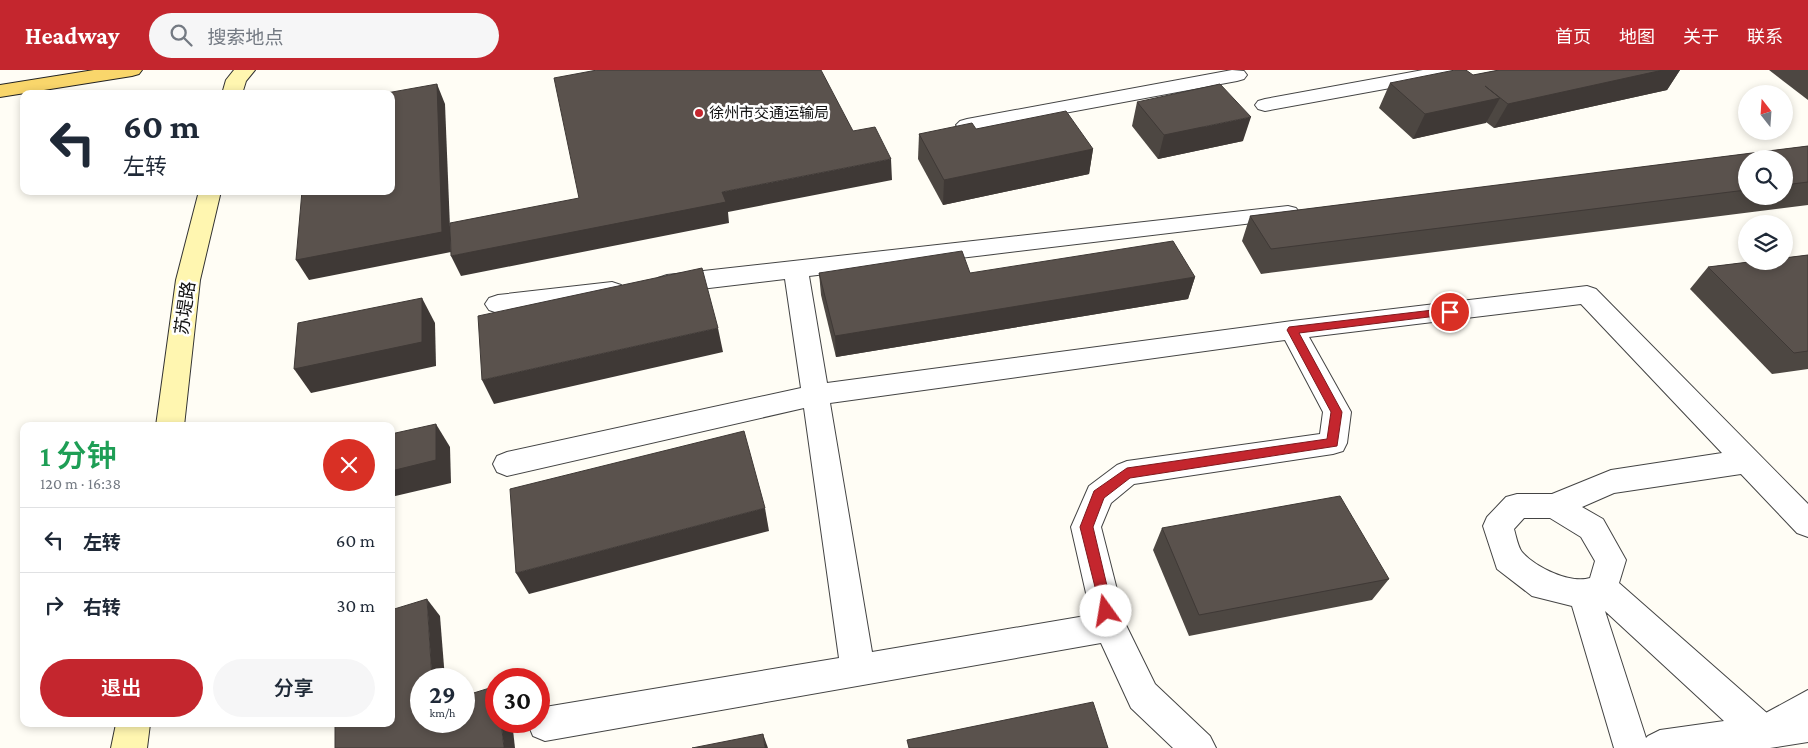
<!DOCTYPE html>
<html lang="zh">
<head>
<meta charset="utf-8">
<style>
  :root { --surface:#fff; --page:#f6f6f7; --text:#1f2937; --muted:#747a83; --line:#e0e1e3; --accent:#c4262e }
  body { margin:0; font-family:"Crimson Pro","Noto Sans SC",serif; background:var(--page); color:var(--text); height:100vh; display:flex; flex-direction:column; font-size:19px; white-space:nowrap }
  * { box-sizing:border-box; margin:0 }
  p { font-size:16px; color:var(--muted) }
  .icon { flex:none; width:28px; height:28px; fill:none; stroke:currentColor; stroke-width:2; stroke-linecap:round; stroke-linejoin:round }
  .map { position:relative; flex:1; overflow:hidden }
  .side { position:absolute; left:20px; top:352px; width:375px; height:305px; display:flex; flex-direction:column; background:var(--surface); border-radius:10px; box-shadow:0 2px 8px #0003 }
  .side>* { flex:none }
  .guide { position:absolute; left:20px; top:20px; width:375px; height:105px; border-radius:10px; box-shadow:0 2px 8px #0003; background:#fff; color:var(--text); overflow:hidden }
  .needle { width:32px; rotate:343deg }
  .tools { position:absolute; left:1738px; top:15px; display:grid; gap:10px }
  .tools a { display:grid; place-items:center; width:55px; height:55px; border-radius:50%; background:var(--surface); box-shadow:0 2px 8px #0003; font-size:25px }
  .speed { position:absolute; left:410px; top:598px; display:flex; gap:10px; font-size:25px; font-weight:700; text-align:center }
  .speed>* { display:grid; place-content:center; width:65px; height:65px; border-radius:50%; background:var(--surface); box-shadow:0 2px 8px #0003; line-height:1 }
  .speed small { font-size:12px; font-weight:400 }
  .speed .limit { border:8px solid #d22; background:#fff; color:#111 }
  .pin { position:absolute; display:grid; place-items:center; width:42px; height:42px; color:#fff; margin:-21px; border:2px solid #fff; border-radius:50%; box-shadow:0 1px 5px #0007 }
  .me { position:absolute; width:55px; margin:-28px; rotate:347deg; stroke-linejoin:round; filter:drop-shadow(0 0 4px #0008) }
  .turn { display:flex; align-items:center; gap:18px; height:105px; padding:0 20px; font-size:22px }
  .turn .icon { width:65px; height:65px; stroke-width:2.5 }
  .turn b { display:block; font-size:35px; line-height:42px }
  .round { display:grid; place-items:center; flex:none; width:52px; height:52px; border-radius:26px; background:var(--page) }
  .headline { display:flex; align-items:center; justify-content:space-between; height:85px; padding:0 20px }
  h1 { font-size:30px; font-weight:600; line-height:38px; color:#1e9e55 }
  .action { display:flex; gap:10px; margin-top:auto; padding:10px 20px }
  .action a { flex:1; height:58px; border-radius:30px; background:var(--accent); color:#fff; font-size:20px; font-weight:600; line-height:58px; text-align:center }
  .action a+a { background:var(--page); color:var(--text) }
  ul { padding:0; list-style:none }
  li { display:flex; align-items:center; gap:15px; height:65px; padding:0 20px; border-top:1px solid var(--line) }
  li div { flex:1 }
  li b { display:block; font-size:19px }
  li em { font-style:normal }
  header { display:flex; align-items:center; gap:30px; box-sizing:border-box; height:70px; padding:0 25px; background:var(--accent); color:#fff }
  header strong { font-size:24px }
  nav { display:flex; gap:28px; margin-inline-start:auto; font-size:18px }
  .search { width:350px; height:45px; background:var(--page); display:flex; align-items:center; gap:12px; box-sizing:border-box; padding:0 18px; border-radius:28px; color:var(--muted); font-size:19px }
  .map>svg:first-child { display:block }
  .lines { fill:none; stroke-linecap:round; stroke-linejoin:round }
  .lane-casing { stroke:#444; stroke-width:2 }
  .street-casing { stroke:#444; stroke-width:2 }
  .secondary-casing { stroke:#333; stroke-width:2 }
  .primary-casing { stroke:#222; stroke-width:2 }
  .lane { fill:#fff; fill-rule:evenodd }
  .street { fill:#fff; fill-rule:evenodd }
  .secondary { fill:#fff6b0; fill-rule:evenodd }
  .primary { fill:#f9d66b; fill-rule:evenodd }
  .wall { fill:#4d4742; fill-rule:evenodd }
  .shaded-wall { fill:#3f3936 }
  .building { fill:#5a524d; stroke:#3f3936 }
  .route { fill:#c4262e; stroke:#7f191e }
  .poi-dot { fill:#c4262e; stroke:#fff; stroke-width:2 }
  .labels { text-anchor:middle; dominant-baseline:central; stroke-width:5; stroke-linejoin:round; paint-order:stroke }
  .far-poi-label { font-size:15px; fill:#111; stroke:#fff; text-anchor:start }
  .street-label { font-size:18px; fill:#111; stroke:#fff }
</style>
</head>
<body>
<header>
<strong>Headway</strong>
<div class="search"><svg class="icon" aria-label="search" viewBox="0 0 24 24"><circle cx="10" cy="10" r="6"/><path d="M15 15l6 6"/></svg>搜索地点</div>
<nav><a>首页</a><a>地图</a><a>关于</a><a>联系</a></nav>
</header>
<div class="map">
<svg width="1808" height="678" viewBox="0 0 1808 678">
  <rect width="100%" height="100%" fill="#fffdf5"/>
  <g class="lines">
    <!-- lane casing -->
    <g class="lane-casing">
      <path id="lane" d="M1808,620v30l-35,20 -11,-5 -4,-10 4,-10z"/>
    </g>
    <!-- street casing -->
    <g class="street-casing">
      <g id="street">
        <path d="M1232,0l12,1 3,4 -3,4 -7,2 -270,50 -7,-2 -4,-4 4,-4 7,-2z"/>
        <path d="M1423,0h43l-3,4 -7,2 -191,35 -7,-2 -3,-4 3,-4 7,-2z"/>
        <path d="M1288,136l8,2 4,5 -4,5 -487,58 18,107 465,-62 295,-35 9,3 212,215v33l-11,-4 -56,-59 -127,19 -32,14 21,12 23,41 -7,23 149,131 40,-6v34l-38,6h-156l-42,-142 -40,-10 -35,-27 -14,-43 4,-9 19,-20 11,-3h35l59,-24 111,-17 -141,-149 -272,33 42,75 -4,31 -4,8 -10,3 -199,30 -23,19 -10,24 25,98 29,59 55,52 6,12h-43l-42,-40 -30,-65 -556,98 -12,-5 -5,-12 1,-3h10v-11l6,-3 294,-49 -35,-250 -297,68 -10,-4 -4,-8 4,-8 10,-4 294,-64 -16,-109 -118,14 -9,-3 -3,-6 3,-6 9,-3zM1285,270l38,72 -3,22 -193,27 -10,4 -28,21 -18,41 20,88 -219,37 -42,-249zM1524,448h26l31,19 14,24 -5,17c-20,6 -55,-11 -68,-26 -4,-5 -6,-16 -8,-23zM1605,541l119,110 -64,9 -12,6 -2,2z"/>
        <path d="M612,212l9,3 3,6 -3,6 -123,16 -9,-3 -4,-6 4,-6 9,-3z"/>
      </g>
    </g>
    <!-- secondary casing -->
    <g class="secondary-casing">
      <g id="secondary">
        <path d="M234,0h21l-9,11 -4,13h-20l4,-14z"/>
        <path d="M199,121h22l-21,89 -16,146h-28l20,-146z"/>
        <path d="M116,654h34l-3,24h-36z"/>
      </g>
    </g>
    <!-- primary casing -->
    <g class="primary-casing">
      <path id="primary" d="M94,0h48l-3,4 -7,2 -132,21v-12z"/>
    </g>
    <!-- lane -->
    <use href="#lane" class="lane"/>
    <!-- street -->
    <use href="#street" class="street"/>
    <!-- secondary -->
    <use href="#secondary" class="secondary"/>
    <!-- primary -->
    <use href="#primary" class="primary"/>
  </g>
  <!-- wall -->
  <g class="wall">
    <path d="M1499,0h181l-13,20 -173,38 -8,-6 -73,17 -34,-31 11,-25 83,-8z"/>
    <path d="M1769,0h39v30z"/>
    <path d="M1137,32l106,39 -85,18 -26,-33z"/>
    <path d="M976,59l117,20 -4,25 -146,31 -25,-46 1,-25z"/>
    <path d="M1808,76v59l-547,69 -19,-33 8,-25zM1746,89h38v37h-38z"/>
    <path d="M1808,185v114l-36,5 -82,-85 18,-22z"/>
    <path d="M819,203h151l225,4 -7,22 -352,58 -15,-62z"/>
    <path d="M1162,458l227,51 -17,21 -183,36 -36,-86z"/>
  </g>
  <!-- shaded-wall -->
  <g class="shaded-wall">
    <path d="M1663,0h17l-13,20 -173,38 14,-24z"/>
    <path d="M437,14l8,20 6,148 -142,28 -13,-20z"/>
    <path d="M1500,28l-14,25 -73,16 12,-25z"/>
    <path d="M1251,47l-8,24 -85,18 6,-24z"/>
    <path d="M1093,79l-4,25 -146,31 1,-25z"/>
    <path d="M891,89l1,21 -164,32 1,11 -268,53 -10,-20 271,-64z"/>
    <path d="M1195,207l-7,22 -352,58 -1,-21z"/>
    <path d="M422,228l13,25 1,43 -125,27 -17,-24z"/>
    <path d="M718,258l5,24 -229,52 -12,-24z"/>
    <path d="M436,354l14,23 1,36 -60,14v-26z"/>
    <path d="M765,438l4,23 -240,63 -13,-21z"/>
    <path d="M427,529l13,17 5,63h-13z"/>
    <path d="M501,651h11l3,27h-11z"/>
    <path d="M763,664l5,14h-3z"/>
  </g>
  <!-- building -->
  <g class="building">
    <path d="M597,0h224l32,61 22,-4 16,32 -169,33 4,10 -275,54 -1,-33 129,-25 -25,-120z"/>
    <path d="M1455,0h11l7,5 26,-5h164l-155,34 -23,-18 15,12 -75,16 -35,-31z"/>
    <path d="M437,14l5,148 -146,28 6,-69h89v-97h-10z"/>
    <path d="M1220,14l31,33 -87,18 -27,-33z"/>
    <path d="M1066,41l27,38 -149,31 -25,-46 53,-11 4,6z"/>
    <path d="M1808,76v36l-24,3v-26h-38v31l-475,59 -21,-33z"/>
    <path d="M1173,171l22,36 -360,59 -16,-63 143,-22 8,22z"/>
    <path d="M1808,185v96l-14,2 -86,-86 49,-6h27v-3z"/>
    <path d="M702,198l16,60 -236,52 -4,-64z"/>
    <path d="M422,228v44l-128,27 4,-46z"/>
    <path d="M436,354v36l-45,11v-37z"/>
    <path d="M744,361l21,77 -249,65 -6,-84z"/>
    <path d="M1340,426l49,83 -190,36 -37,-87z"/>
    <path d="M427,529l5,80h-11v42h43v-25l32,-10v35h5l3,27h-169v-24h56v-114z"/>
    <path d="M1093,632l15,46h-199l-2,-8z"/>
    <path d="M763,664l2,14h-73z"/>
  </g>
  <!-- route -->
  <path class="route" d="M1450,238l5,4 -2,2 -154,19 43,79 -5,34 -207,32 -26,20 -11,29 20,84 -2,4 -5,2 -4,-2 -22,-88 14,-36 33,-23 200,-29 4,-27 -44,-82 2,-3z"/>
  <!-- markers -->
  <circle class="poi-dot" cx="699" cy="43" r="5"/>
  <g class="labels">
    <!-- far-poi labels -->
    <g class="far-poi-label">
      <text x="709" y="43">徐州市交通运输局</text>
    </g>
    <!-- street labels -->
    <g class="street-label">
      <text transform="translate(185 238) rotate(-82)">苏堤路</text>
    </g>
  </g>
</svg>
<div class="tools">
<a><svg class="needle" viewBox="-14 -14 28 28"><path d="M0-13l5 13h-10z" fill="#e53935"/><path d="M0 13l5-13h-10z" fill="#747a83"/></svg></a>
<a><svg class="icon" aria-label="search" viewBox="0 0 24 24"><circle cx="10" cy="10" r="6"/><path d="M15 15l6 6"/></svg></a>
<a><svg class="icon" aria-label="layers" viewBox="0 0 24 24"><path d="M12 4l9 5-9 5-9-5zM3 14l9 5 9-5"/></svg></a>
</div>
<div class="speed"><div>29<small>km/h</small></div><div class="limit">30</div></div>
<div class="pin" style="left:1450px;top:242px;background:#d93025"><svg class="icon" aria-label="arrive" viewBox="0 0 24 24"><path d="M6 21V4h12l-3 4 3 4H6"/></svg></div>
<svg class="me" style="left:1106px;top:541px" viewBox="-20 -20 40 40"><circle r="19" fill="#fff"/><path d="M0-13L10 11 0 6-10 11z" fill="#c4262e"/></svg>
<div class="guide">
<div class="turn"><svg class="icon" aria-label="left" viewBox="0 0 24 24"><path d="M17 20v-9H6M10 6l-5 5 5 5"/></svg><div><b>60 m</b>左转</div></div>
</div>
<section class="side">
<div class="headline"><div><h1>1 分钟</h1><p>120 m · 16:38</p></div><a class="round" style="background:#d93025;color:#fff"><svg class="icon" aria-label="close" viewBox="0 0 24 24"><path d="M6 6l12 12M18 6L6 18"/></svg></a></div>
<ul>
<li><svg class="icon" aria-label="left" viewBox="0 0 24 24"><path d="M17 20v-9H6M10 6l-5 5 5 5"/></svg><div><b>左转</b></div><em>60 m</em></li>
<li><svg class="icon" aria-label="right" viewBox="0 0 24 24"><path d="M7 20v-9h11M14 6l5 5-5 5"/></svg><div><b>右转</b></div><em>30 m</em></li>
</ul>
<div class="action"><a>退出</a><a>分享</a></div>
</section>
</div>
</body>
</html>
